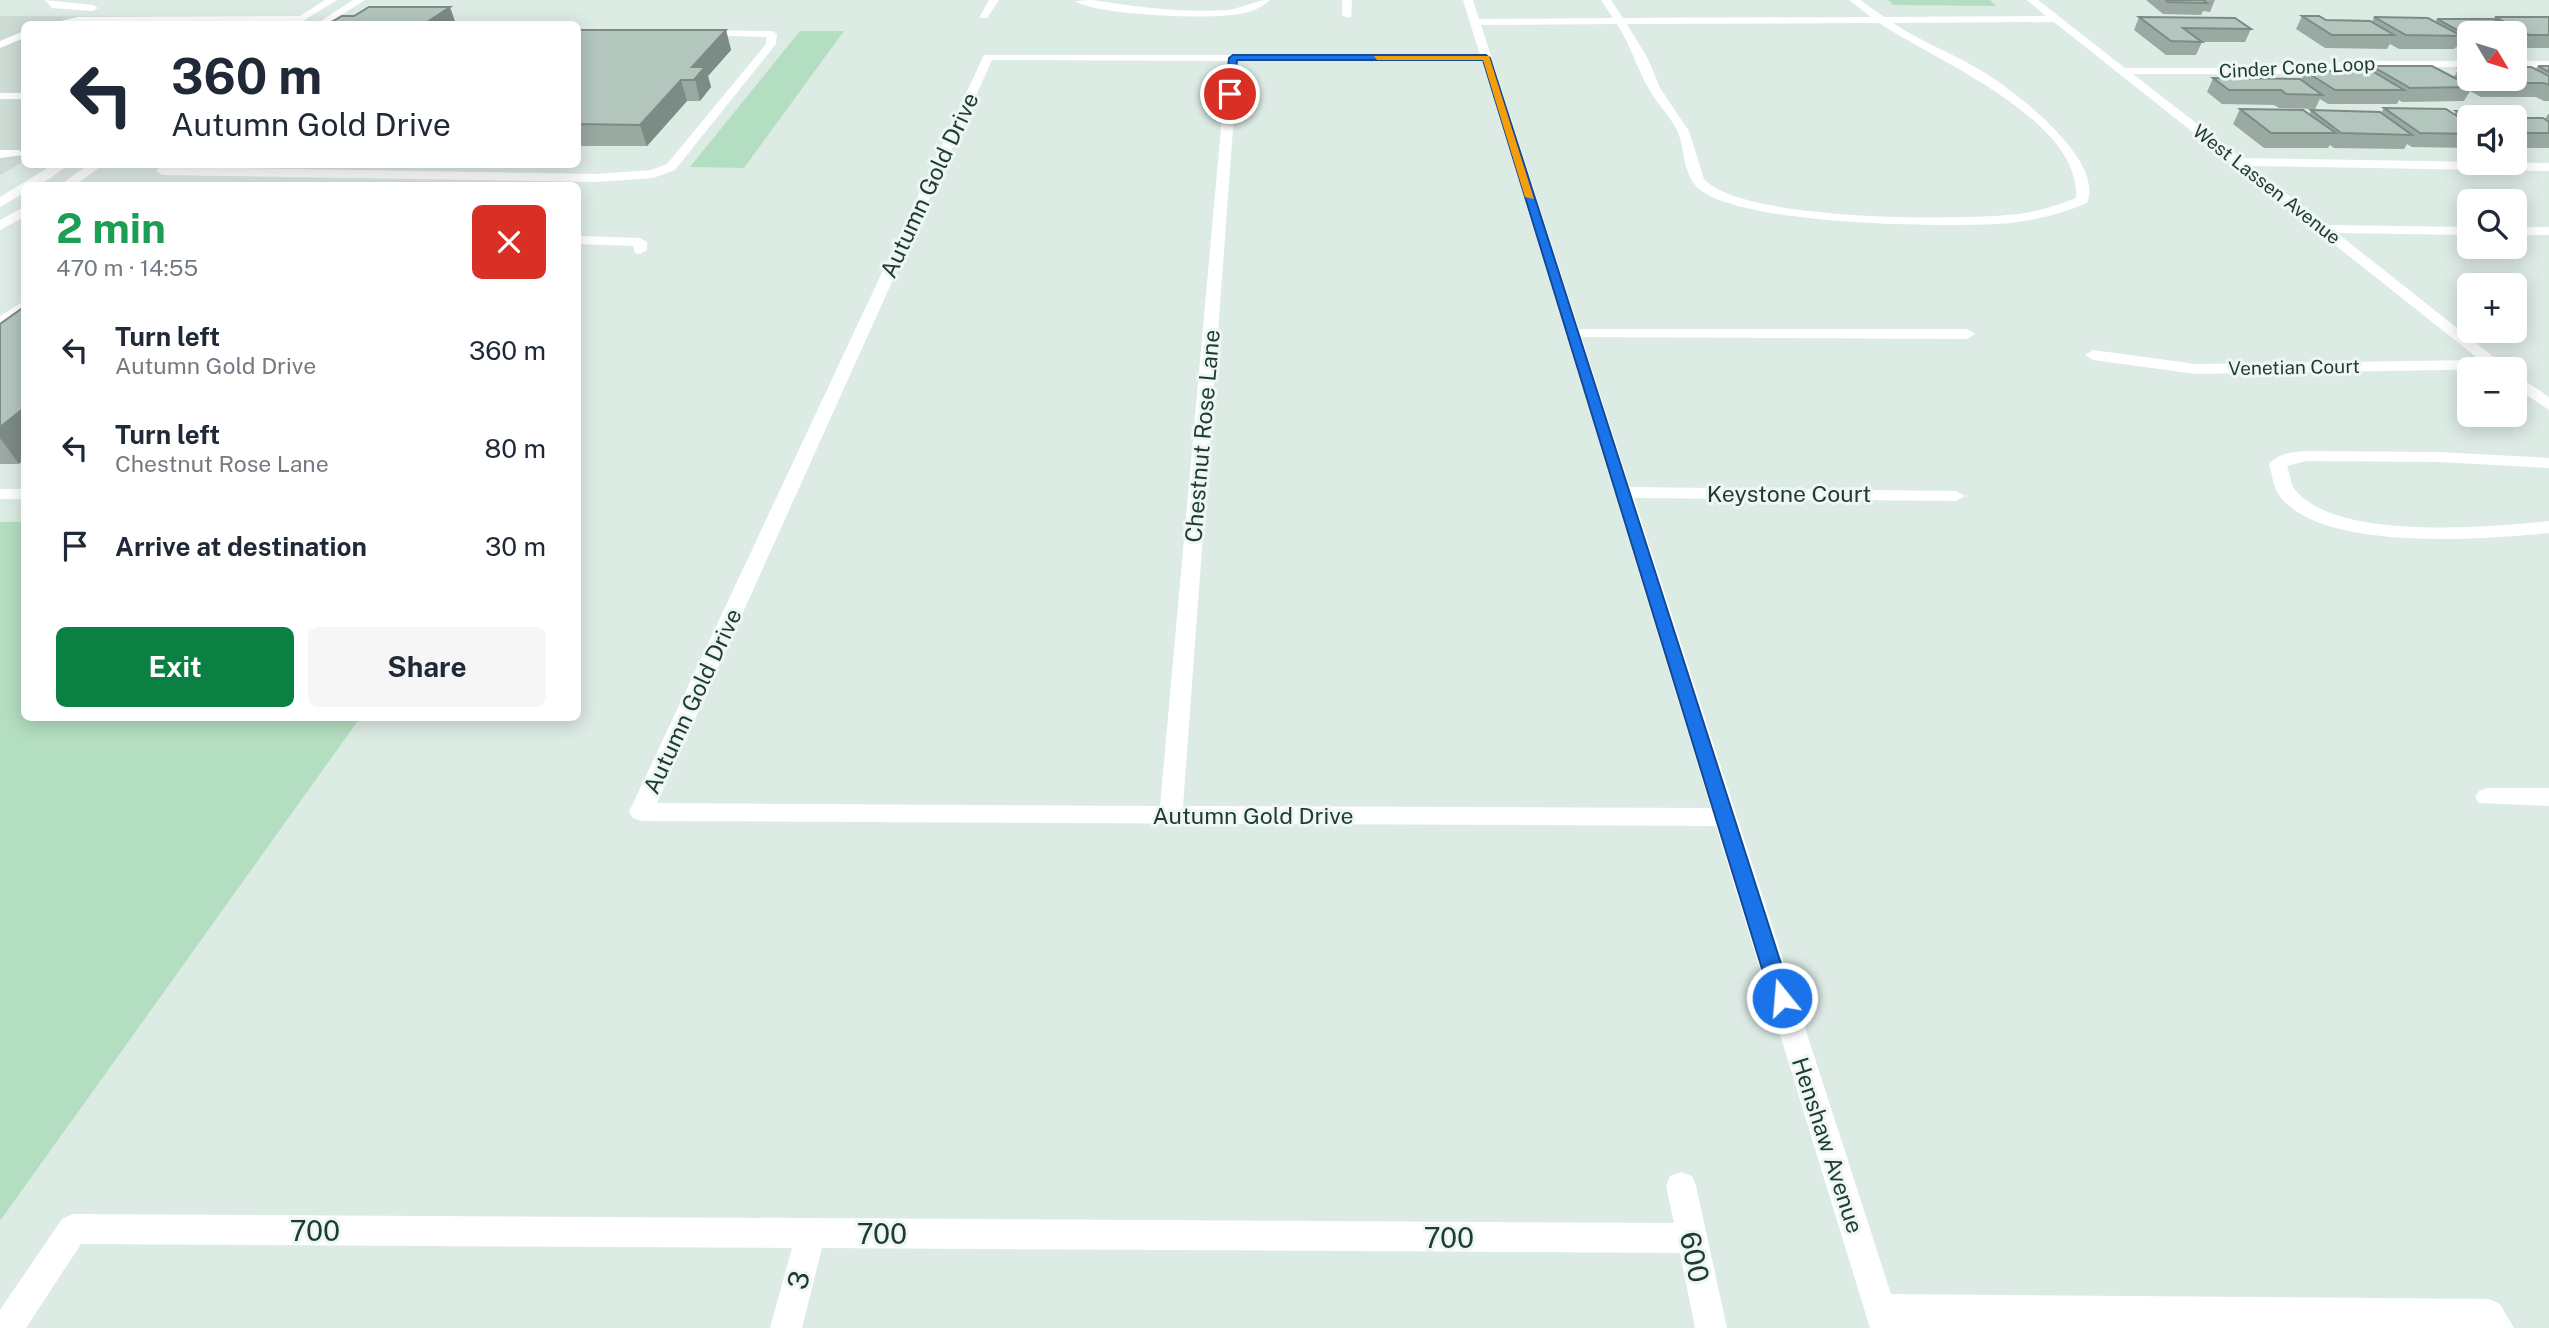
<!DOCTYPE html>
<html lang="en">
<head>
<meta charset="utf-8">
<style>
  :root { --surface:#fff; --page:#f6f6f7; --text:#1f2937; --muted:#747a83; --accent:#0b8043 }
  body { margin:0; font-family:"Public Sans",sans-serif; background:var(--page); color:var(--text); height:100vh; display:flex; flex-direction:column; font-size:26px; white-space:nowrap }
  * { box-sizing:border-box; margin:0 }
  p { font-size:23px; color:var(--muted) }
  .icon { flex:none; width:38px; height:38px; fill:none; stroke:currentColor; stroke-width:2; stroke-linecap:round; stroke-linejoin:round }
  .map { position:relative; flex:1; overflow:hidden }
  .side { position:absolute; left:21px; top:182px; width:560px; height:539px; display:flex; flex-direction:column; background:var(--surface); border-radius:10px; box-shadow:0 4px 18px #0003 }
  .side>* { flex:none }
  .top-card { position:absolute; left:21px; top:21px; width:560px; height:147px; border-radius:10px; box-shadow:0 4px 18px #0003; background:#fff; color:var(--text); overflow:hidden }
  .needle { width:46px; rotate:128deg }
  .controls { position:absolute; left:2457px; top:21px; display:grid; gap:14px }
  .controls a { display:grid; place-items:center; width:70px; height:70px; border-radius:10px; background:var(--surface); box-shadow:0 4px 18px #0003; font-size:35px }
  .pin { position:absolute; display:grid; place-items:center; width:60px; height:60px; color:#fff; margin:-30px; border:4px solid #fff; border-radius:50%; box-shadow:0 2px 7px #0007 }
  .me { position:absolute; width:77px; margin:-38px; rotate:343deg; stroke-linejoin:round; filter:drop-shadow(0 0 5px #0008) }
  .turn { display:flex; align-items:center; gap:24px; height:147px; padding:0 35px; font-size:32px }
  .turn .icon { width:91px; height:91px; stroke-width:2.5 }
  .turn b { display:block; font-size:49px; line-height:60px }
  .round { display:grid; place-items:center; flex:none; width:74px; height:74px; border-radius:10px; background:var(--page) }
  .summary { display:flex; align-items:center; justify-content:space-between; height:119px; padding:0 35px }
  h1 { font-size:42px; font-weight:700; line-height:52px; color:#1e9e55 }
  .button { display:flex; gap:14px; margin-top:auto; padding:14px 35px }
  .button a { flex:1; height:80px; border-radius:10px; background:var(--accent); color:#fff; font-size:28px; font-weight:700; line-height:80px; text-align:center }
  .button a+a { background:var(--page); color:var(--text) }
  ul { padding:0; list-style:none }
  li { display:flex; align-items:center; gap:21px; height:98px; padding:0 35px }
  li div { flex:1 }
  li b { display:block; font-size:26px }
  li em { font-style:normal }
  .map>svg:first-child { display:block }
  .built { fill:#ccdbd4 }
  .green { fill:#b4dec1 }
  .lines { fill:none; stroke-linecap:round; stroke-linejoin:round }
  .service { fill:#fff; fill-rule:evenodd }
  .minor { fill:#fff; fill-rule:evenodd }
  .secondary { fill:#fff; fill-rule:evenodd }
  .wall { fill:#9aaaa3 }
  .shaded-wall { fill:#7d8b85 }
  .building { fill:#b3c6be; stroke:#7d8b85; stroke-width:2 }
  .route { fill:#1a73e8; stroke:#114b97; stroke-width:2 }
  .slow { fill:#f59e0b }
  .labels { text-anchor:middle; dominant-baseline:central; stroke-width:6; stroke-linejoin:round; paint-order:stroke }
  .far-street-label { font-size:19px; fill:#1e3c34; stroke:#eef7f3 }
  .street-label { font-size:23px; fill:#1e3c34; stroke:#eef7f3 }
  .near-street-label { font-size:28px; fill:#1e3c34; stroke:#eef7f3 }
</style>
</head>
<body>
<div class="map">
<svg width="2549" height="1328" viewBox="0 0 2549 1328">
  <rect width="100%" height="100%" fill="#ddebe5"/>
  <!-- built -->
  <path class="built" d="M0,16l276,1 -13,7h-239v137l-24,14z"/>
  <!-- green -->
  <g class="green">
    <path d="M1888,0h102l6,6 -103,-1z"/>
    <path d="M800,31h44l-100,137 -54,-1z"/>
    <path d="M0,522h24v196h336l-360,503z"/>
  </g>
  <g class="lines">
    <!-- service -->
    <g class="service">
      <path d="M45,0l48,5 5,3 -5,3 -41,-3z"/>
      <path d="M301,16l4,5 -256,3 28,-7z"/>
      <path d="M695,30l77,1 5,3 -1,10 -101,126 -22,8 -56,4 -435,-7 -6,-4 7,-7h15l-3,3 422,7 54,-4 16,-6 99,-120v-7l-67,-2 -5,-3z"/>
      <path d="M24,31v7l-24,10v-7z"/>
      <rect x="0" y="93" width="24" height="6"/>
      <path d="M0,150h19l5,5 -24,3z"/>
      <path d="M578,236l62,2 7,4v8l-7,4 -5,-1 -2,-7 -55,-2z"/>
      <path d="M24,301v11l-24,16v-12z"/>
      <path d="M1574,329h393l8,5 -8,5 -398,-2 -3,-3z"/>
      <path d="M2306,451l133,1 110,6v10l-110,-6 -133,-1 -19,5c3,8 4,20 9,25 43,50 193,36 253,30v12c-63,6 -229,20 -270,-38 -6,-8 -7,-22 -10,-31 10,-11 23,-12 37,-13z"/>
      <rect x="0" y="489" width="24" height="10"/>
    </g>
    <!-- minor -->
    <g class="minor">
      <path d="M989,0h10l-12,18h-8z"/>
      <path d="M1092,0c45,7 91,13 136,10 15,-2 27,-10 42,-10 -11,10 -25,14 -40,15 -28,4 -134,0 -155,-14z"/>
      <path d="M1342,0h10l-1,18 -9,-2z"/>
      <path d="M1463,0h10l6,19 134,-1 -12,-18h10l12,18 248,-1 -22,-17h11l24,17 162,-1 -19,-16h11l87,68h153l82,-7h109v6h-109l-82,7h-145l108,84 308,5v8l-298,-5 75,59 143,2v8l-132,-2 172,136 -313,5 -103,-14 -8,-5 8,-5 103,14 284,-4 -426,-338 -161,1c30,20 64,32 94,51 31,20 118,87 100,129 -26,11 -50,17 -77,20 -56,5 -278,3 -314,-37 -14,-16 -11,-38 -19,-56 -7,-14 -19,-25 -27,-39 -13,-22 -19,-45 -33,-67l-136,1 149,462 326,4 9,5 -9,5 -322,-3 257,796 598,5 11,5 14,24h-644l-154,-502 -1075,-5 -8,-3 -4,-6 355,-757h496zM1879,23c55,37 202,96 197,175 -22,9 -44,15 -68,17 -57,5 -266,6 -304,-36l-15,-48 -29,-43 -12,-29 -21,-35zM992,60l235,1 -67,745 -503,-3zM1238,61h244l229,747 -528,-2z"/>
      <rect x="2515" y="61" width="34" height="6"/>
      <rect x="2515" y="227" width="34" height="8"/>
      <path d="M2515,374l34,23v13l-34,-23z"/>
      <path d="M2487,788h62v18l-70,-3 -4,-6 4,-6z"/>
      <path d="M1681,1172l11,4 4,10 31,142h-32l-15,-75 -858,-5 -20,80h-32l22,-80 -711,-4 -55,84h-26v-18l62,-91 11,-5 1601,9 -8,-37 4,-10z"/>
    </g>
    <!-- secondary -->
    <g class="secondary">
      <path d="M325,0h12l-39,24h-11z"/>
      <path d="M353,0h12l-38,24h-11z"/>
      <path d="M54,164h16l-31,22h-15v7l-24,14v-10z"/>
      <path d="M89,164h15l-30,22h-15z"/>
      <path d="M24,207v10l-24,13v-10z"/>
    </g>
  </g>
  <!-- wall -->
  <g class="wall">
    <path d="M2146,0h69l-5,12 -7,-1 -2,4 -38,-1z"/>
    <path d="M2302,16l24,4 46,2 2,-5 61,5 2,-3h57l1,-2h54v31h-28l-2,-1 -2,2h-2v-16h-46v15h-10l-3,-1 -2,2h-55l-9,-5 -3,5 -62,-1 -29,-19z"/>
    <path d="M2139,17l112,12 -6,13h-43l-6,13h-30l-32,-25z"/>
    <path d="M578,30h148l5,20 -23,26 3,11 -11,14h-13l-40,45h-69z"/>
    <path d="M2372,66l82,11 5,-9 10,-1v12h46l21,-10 2,-3h11v35h-5l-8,-4h-55l-11,-6 -6,10 -62,1 -3,-2 -2,4h-69l-8,-5 -5,10 -36,-1 -5,-3 -52,-1 -15,-12 6,-14 88,2 4,-9h65z"/>
    <path d="M2384,108l62,1 8,5 2,-3h55l12,7 22,1 3,-5h1v34h-34v-31h-46v31l-57,-1 -5,-3 -3,5 -70,-1 -4,-3 -2,3h-64l-31,-24 7,-15 63,1 6,5 2,-5 69,2 1,1z"/>
    <path d="M0,324l19,140h-19z"/>
  </g>
  <!-- shaded-wall -->
  <g class="shaded-wall">
    <path d="M450,7l6,17h-32z"/>
    <path d="M726,30l5,20 -23,26 3,11 -11,14 -8,-34z"/>
    <path d="M681,80l6,21 -40,45 -7,-21z"/>
    <path d="M24,408v51l-5,5 -19,-26v-11z"/>
  </g>
  <!-- building -->
  <g class="building">
    <path d="M2166,0h37l4,3 -39,-1z"/>
    <path d="M369,7h81l-26,17h-96l14,-8h12z"/>
    <path d="M2302,16h17l7,4 44,1 24,14h-62z"/>
    <path d="M2139,17l96,1 16,11 -68,-1 19,14 -31,-1z"/>
    <path d="M2374,17l54,1 34,18 -56,-1z"/>
    <path d="M2495,17h54v18h-20z"/>
    <path d="M2437,19h57l31,17h-10v-3h-46v2h-3z"/>
    <path d="M578,30h148l-34,37h13l-11,13h-13l-41,45 -62,-1z"/>
    <path d="M2372,66h60l40,21 -62,1z"/>
    <path d="M2538,66h11v6z"/>
    <path d="M2469,67v6l-10,-5z"/>
    <path d="M2515,67h16l18,9v9l-5,-2h-55l-9,-4h35z"/>
    <path d="M2305,71h67l32,19h-69z"/>
    <path d="M2213,78l87,1 22,16 -36,-1 -5,-4h-52z"/>
    <path d="M2384,108l62,1 23,15v10l-49,-1z"/>
    <path d="M2240,109l63,1 33,23h-65z"/>
    <path d="M2311,110l69,2 32,23 -71,-2z"/>
    <path d="M2456,111h55l12,7h20l6,4v11h-34v-16h-46v2z"/>
    <path d="M24,307v101l-24,19v-103z"/>
  </g>
  <!-- route -->
  <path class="route" d="M1486,55l4,3 302,940 -3,6 -7,3 -8,-3 -3,-6 -288,-938h-246l-3,34 -4,2 -5,-2 4,-36 4,-3z"/>
  <!-- slow -->
  <path class="slow" d="M1374,56h115l45,143 -9,-2 -42,-137h-106z"/>
  <g class="labels">
    <!-- far-street labels -->
    <g class="far-street-label">
      <text transform="translate(2297 67) rotate(-3)">Cinder Cone Loop</text>
      <text transform="translate(2267 184) rotate(38)">West Lassen Avenue</text>
      <text transform="translate(2294 367) rotate(-1)">Venetian Court</text>
    </g>
    <!-- street labels -->
    <g class="street-label">
      <text transform="translate(929 185) rotate(-65)">Autumn Gold Drive</text>
      <text transform="translate(1202 436) rotate(-85)">Chestnut Rose Lane</text>
      <text x="1789" y="493">Keystone Court</text>
      <text transform="translate(692 701) rotate(-65)">Autumn Gold Drive</text>
      <text x="1253" y="815">Autumn Gold Drive</text>
      <text transform="translate(1828 1145) rotate(72)">Henshaw Avenue</text>
    </g>
    <!-- near-street labels -->
    <g class="near-street-label">
      <text x="315" y="1230">700</text>
      <text x="882" y="1233">700</text>
      <text x="1449" y="1237">700</text>
      <text transform="translate(1695 1257) rotate(78)">600</text>
      <text transform="translate(798 1280) rotate(-75)">3</text>
    </g>
  </g>
</svg>
<div class="controls">
<a><svg class="needle" viewBox="-14 -14 28 28"><path d="M0-13l5 13h-10z" fill="#e53935"/><path d="M0 13l5-13h-10z" fill="#747a83"/></svg></a>
<a><svg class="icon" aria-label="sound" viewBox="0 0 24 24"><path d="M4 9h4l5-4v14l-5-4H4zM17 9q2 3 0 6"/></svg></a>
<a><svg class="icon" aria-label="search" viewBox="0 0 24 24"><circle cx="10" cy="10" r="6"/><path d="M15 15l6 6"/></svg></a>
<a>+</a>
<a>−</a>
</div>
<div class="pin" style="left:1230px;top:94px;background:#d93025"><svg class="icon" aria-label="arrive" viewBox="0 0 24 24"><path d="M6 21V4h12l-3 4 3 4H6"/></svg></div>
<svg class="me" style="left:1782px;top:998px" viewBox="-20 -20 40 40"><circle r="17" fill="#1a73e8" stroke="#fff" stroke-width="3"/><path d="M0-11L8 9 0 5-8 9z" fill="#fff"/></svg>
<div class="top-card">
<div class="turn"><svg class="icon" aria-label="left" viewBox="0 0 24 24"><path d="M17 20v-9H6M10 6l-5 5 5 5"/></svg><div><b>360 m</b>Autumn Gold Drive</div></div>
</div>
<section class="side">
<div class="summary"><div><h1>2 min</h1><p>470 m · 14:55</p></div><a class="round" style="background:#d93025;color:#fff"><svg class="icon" aria-label="close" viewBox="0 0 24 24"><path d="M6 6l12 12M18 6L6 18"/></svg></a></div>
<ul>
<li><svg class="icon" aria-label="left" viewBox="0 0 24 24"><path d="M17 20v-9H6M10 6l-5 5 5 5"/></svg><div><b>Turn left</b><p>Autumn Gold Drive</p></div><em>360 m</em></li>
<li><svg class="icon" aria-label="left" viewBox="0 0 24 24"><path d="M17 20v-9H6M10 6l-5 5 5 5"/></svg><div><b>Turn left</b><p>Chestnut Rose Lane</p></div><em>80 m</em></li>
<li><svg class="icon" aria-label="arrive" viewBox="0 0 24 24"><path d="M6 21V4h12l-3 4 3 4H6"/></svg><div><b>Arrive at destination</b></div><em>30 m</em></li>
</ul>
<div class="button"><a>Exit</a><a>Share</a></div>
</section>
</div>
</body>
</html>
